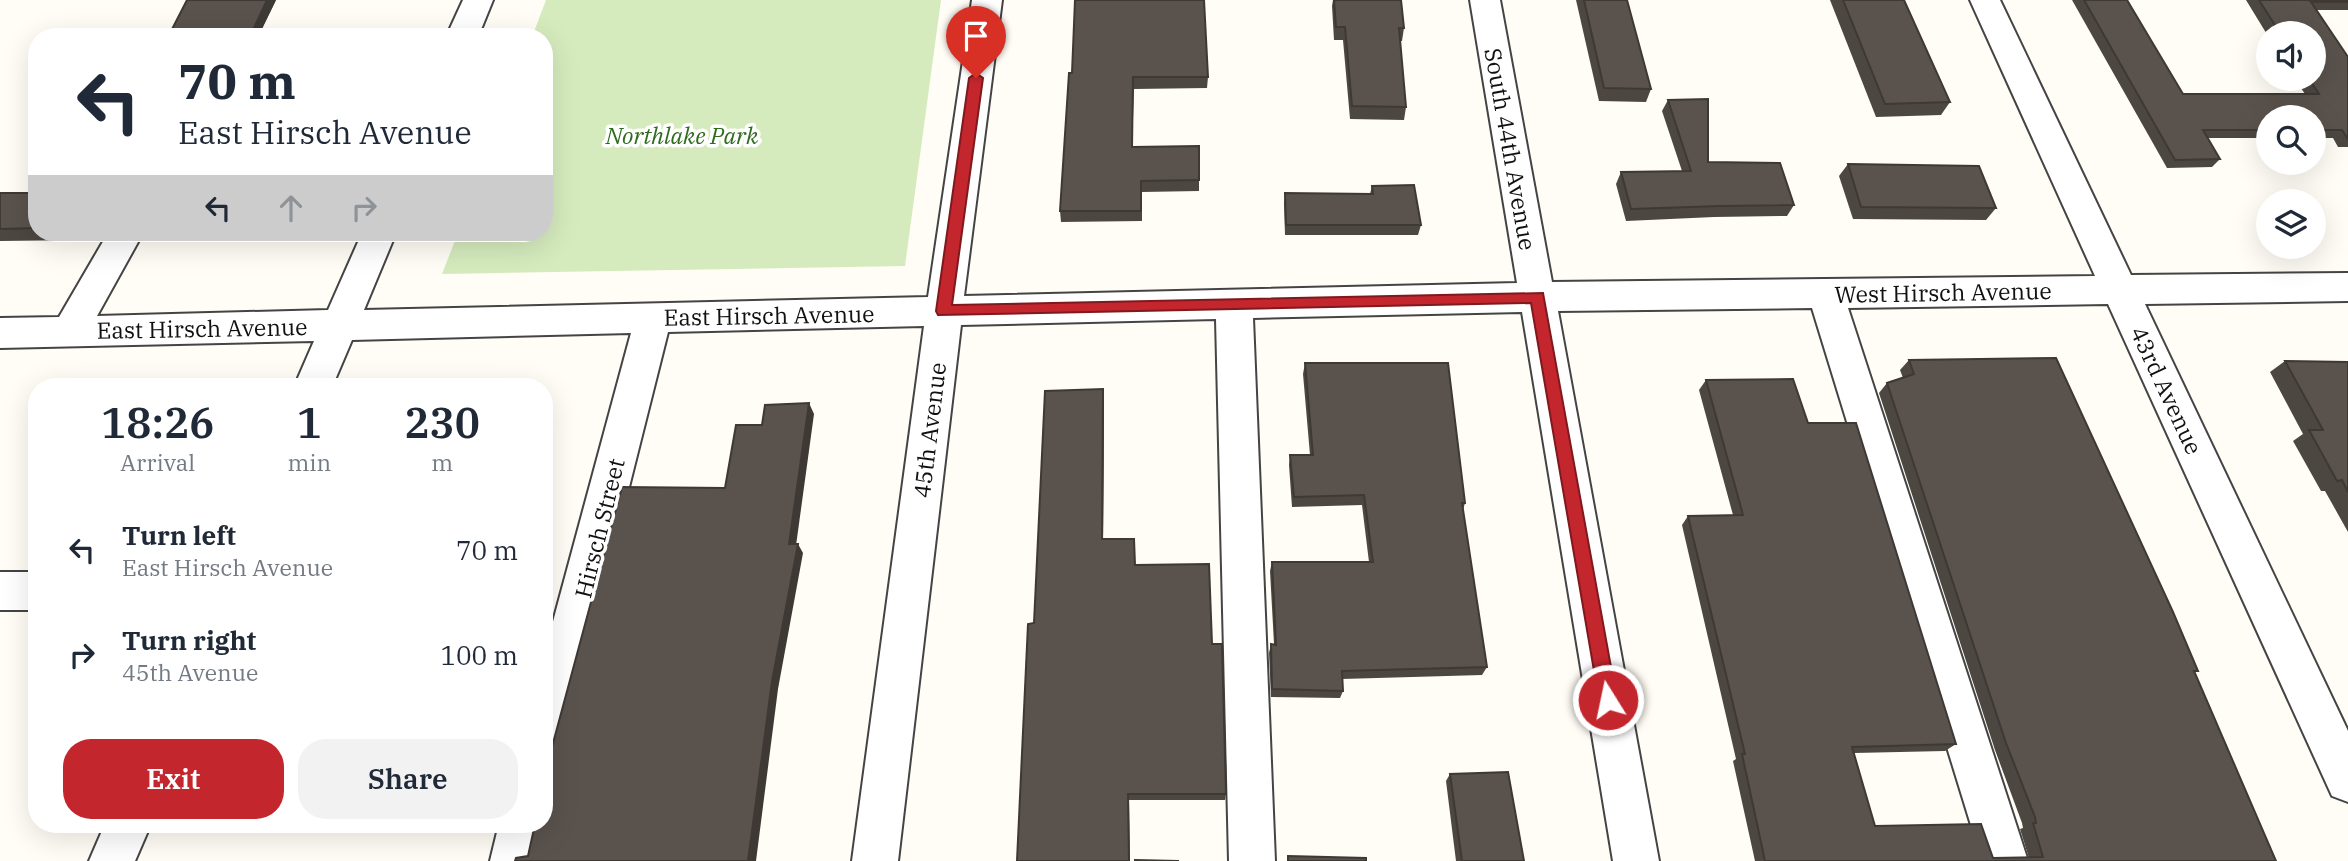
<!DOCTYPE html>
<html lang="en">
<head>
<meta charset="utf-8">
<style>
  :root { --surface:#fff; --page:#f2f2f3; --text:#1f2937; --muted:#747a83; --accent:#c4262e }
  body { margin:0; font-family:"IBM Plex Serif",serif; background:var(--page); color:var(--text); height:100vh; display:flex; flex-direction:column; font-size:26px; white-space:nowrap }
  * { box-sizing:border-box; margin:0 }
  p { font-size:23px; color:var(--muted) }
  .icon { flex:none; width:38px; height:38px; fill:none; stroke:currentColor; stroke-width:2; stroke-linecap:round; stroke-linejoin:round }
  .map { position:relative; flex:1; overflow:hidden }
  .sheet { position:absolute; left:28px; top:378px; width:525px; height:455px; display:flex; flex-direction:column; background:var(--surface); border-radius:28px; box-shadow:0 7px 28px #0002 }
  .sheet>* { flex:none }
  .guide { position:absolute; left:28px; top:28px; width:525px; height:214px; border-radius:28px; box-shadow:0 7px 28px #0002; background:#fff; color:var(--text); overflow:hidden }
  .buttons { position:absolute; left:2256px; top:21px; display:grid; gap:14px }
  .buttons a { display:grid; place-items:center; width:70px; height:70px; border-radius:50%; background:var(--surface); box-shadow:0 7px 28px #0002; font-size:35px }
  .pin { position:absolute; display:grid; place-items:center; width:60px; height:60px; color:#fff; margin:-72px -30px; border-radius:50% 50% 50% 0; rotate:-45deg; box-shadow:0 0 7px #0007 }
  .pin .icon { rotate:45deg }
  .me { position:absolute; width:77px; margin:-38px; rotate:350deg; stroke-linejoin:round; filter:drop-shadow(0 0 5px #0008) }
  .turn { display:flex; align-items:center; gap:24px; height:147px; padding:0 35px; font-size:32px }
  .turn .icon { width:91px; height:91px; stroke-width:2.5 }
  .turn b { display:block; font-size:49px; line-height:60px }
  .lanes { display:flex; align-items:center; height:66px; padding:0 35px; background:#0003; justify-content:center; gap:35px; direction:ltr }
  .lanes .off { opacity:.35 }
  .eta { display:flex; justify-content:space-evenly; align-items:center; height:119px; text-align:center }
  .eta b { font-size:42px; font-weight:600; line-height:49px }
  .button { display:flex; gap:14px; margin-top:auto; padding:14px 35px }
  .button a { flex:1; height:80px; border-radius:28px; background:var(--accent); color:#fff; font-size:28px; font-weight:600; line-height:80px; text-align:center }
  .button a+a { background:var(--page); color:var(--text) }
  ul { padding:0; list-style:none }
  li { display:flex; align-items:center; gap:21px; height:105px; padding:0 35px }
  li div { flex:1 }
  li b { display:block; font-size:26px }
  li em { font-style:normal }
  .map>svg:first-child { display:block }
  .green { fill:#d5ebbd }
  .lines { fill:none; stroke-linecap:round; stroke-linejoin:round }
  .minor-casing { stroke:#444; stroke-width:4 }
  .minor { fill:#fff; fill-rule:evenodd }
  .wall { fill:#4d4742 }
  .shaded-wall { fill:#3f3936 }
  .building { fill:#5a524d; stroke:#3f3936; stroke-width:2 }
  .route { fill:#c4262e; stroke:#7f191e; stroke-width:2 }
  .labels { text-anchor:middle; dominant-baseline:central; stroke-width:7; stroke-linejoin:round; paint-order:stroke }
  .park-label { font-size:23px; font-style:italic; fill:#2f6b1f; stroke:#fff }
  .street-label { font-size:23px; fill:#111; stroke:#fff }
</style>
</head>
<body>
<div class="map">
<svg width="2348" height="861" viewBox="0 0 2348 861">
  <rect width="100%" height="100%" fill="#fffdf5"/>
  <!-- green -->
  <path class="green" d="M546,0h395l-36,266 -463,8 16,-41h86v-196h-12z"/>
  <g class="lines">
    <!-- minor casing -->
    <g class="minor-casing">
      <g id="minor">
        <path d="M463,0h30l-15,37h-32z"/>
        <path d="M972,0h30l-38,296 553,-13 -47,-283h30l52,282 543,-6 -125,-276h30l131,275 217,-2v28l-203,3 203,427v71l-16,-6 -224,-492 -260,4 180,553h-46l-170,-553 -254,3 101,550h-46l-91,-549 -269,6 22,543h-46l-13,-542 -255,6 -63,536h-46l72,-535 -256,6 -102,406 -6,15 -16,7v-105l87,-322 -279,7 -20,47h-38l20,-46 -314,7v-30l59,-1 49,-84h35l-46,83 231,-6 34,-77h34l-32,77 564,-13z"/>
        <rect x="0" y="572" width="37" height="38"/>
        <path d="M544,823l1,1 -9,37h-46l9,-37z"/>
        <path d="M105,824h46l-16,37h-46z"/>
      </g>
    </g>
    <!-- minor -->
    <use href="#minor" class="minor"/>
  </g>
  <!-- wall -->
  <g class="wall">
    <path d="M276,0l-18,37h-90z"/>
    <path d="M1333,0h68l3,28 -2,13h-2l6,66 -2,13 -54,-1 -7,-79h-9l-2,-34z"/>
    <path d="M1576,0h51l24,89 -5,13 -47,-1z"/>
    <path d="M1830,0h74l46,102 -9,13 -65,2z"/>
    <path d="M2072,0h55l56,94h122l-10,-15h19v-46h-46v3l-22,-36h102v10h-31l31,47v90h-10l-5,-9h-19v-21h-46v21h-60l12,21 -8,8 -45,1z"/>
    <path d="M1069,73l139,4 -1,11 -73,1 -2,58 67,-1v45l-57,1v29l-81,1 -1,-11z"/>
    <path d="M1668,100l40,62 86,43 -7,11 -73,1 -88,4 -10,-37 5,-12 61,-1 -20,-60z"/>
    <path d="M1848,164l148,44 -10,12 -133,-1 -14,-43z"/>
    <path d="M1372,186l49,39 -3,10h-133l-1,-32 1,-10 85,1z"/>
    <path d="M0,193h37v40h49l-4,7 -82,1z"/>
    <path d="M205,233h80l-1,4 -52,1 -5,-5z"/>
    <path d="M1909,360l289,311 -4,2 82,188h-521l-22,-100 3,-2 -54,-234 6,-9 45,-1 -34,-125 7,-10 102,43 148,321 -11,7 -91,2 21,73 118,32h36l-9,-29 3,-1 -1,-5 -27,-73 -116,-357 8,-10 16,-5 -3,-8z"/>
    <path d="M2285,361l63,1v170l-23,-41h-4l-28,-50 10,-7 -33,-62z"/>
    <path d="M1305,363l160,140 -2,7 24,157 -5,8 -140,4 1,12 -3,7 -69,-1 -2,-44 2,-9h3l-4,-73 2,-9h97l-7,-57 -70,2 -3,-42 1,-10h20l-7,-81z"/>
    <path d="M1104,400l-1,139 32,26 77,79 14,150 -1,6h-96l1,61h-113z"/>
    <path d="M1450,774l74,87h-68l-10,-80z"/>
  </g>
  <!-- shaded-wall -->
  <g class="shaded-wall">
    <path d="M267,0h9l-18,37h-3l-3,-5z"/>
    <path d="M74,233h12l-4,7z"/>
    <path d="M1103,389l1,11 -1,149 -1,-10z"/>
    <path d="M809,403l5,11 -19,139 -6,-9z"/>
    <path d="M798,544l5,9 -25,136 -22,172h-8l24,-180z"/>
  </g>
  <!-- building -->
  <g class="building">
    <path d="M187,0h80l-15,32 -43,1 -2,4h-39z"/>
    <path d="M1075,0h129l4,77h-75l-1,70 67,-1v34l-58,1v30h-81l9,-138h3z"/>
    <path d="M1334,0h67l3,28h-5l7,79 -54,-1 -7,-79h-9z"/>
    <path d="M1584,0h43l24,89 -47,-1z"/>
    <path d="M1843,0h61l46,102 -65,2z"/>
    <path d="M2084,0h43l56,94h136l-10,-15h5v-46h-34l-21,-33h89v2h-37l37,55v82l-6,-9h-28v-13h-46v13h-65l17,29 -45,1z"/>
    <path d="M1708,99v63l72,1 14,42 -74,1 -89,3 -10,-37 70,-1 -23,-71z"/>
    <path d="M1848,164l131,2 17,42 -135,-1z"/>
    <path d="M1414,185l7,40h-135l-1,-32 88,1 -1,-8z"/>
    <path d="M0,193h37v35l-37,1z"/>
    <path d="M2056,358l117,254 25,59h-4l82,190h-511l-23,-107h3l-57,-238 55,-1 -37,-135 87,-1 15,44h48l100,321 -104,3 23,79 106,-2 12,34 50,-1 -10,-34h3l-1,-6 -29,-74 -119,-360 27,-9 -5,-14z"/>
    <path d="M2285,361l63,1v130l-6,-12 -5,1 -28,-51h14z"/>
    <path d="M1305,363h143l17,140h-3l25,164 -145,4 1,20 -71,-2 -1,-45 5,1 -4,-83h101l-9,-67 -70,2 -4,-42h23z"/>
    <path d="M1103,389l-1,150h32l1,26 74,-1 3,80h10l4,150h-98l1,67h-112l11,-237 6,-1 11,-232z"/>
    <path d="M809,403l-20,141h9l-26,137 -24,180h-233l1,-3 12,-2 7,-32h9v-40l8,-37 70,-260 103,1 11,-63h26l3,-20z"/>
    <path d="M1508,772l16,89h-62l-12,-87z"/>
    <path d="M1288,856l78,2v3h-78z"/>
    <path d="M1135,860l44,1h-44z"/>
  </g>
  <!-- route -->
  <path class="route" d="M976,73l7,5 -31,227 591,-12 74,407 -3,6 -6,3 -6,-3 -3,-6 -68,-397 -593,12 -2,-4 33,-233z"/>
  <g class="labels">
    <!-- park labels -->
    <g class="park-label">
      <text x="682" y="135">Northlake Park</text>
    </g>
    <!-- street labels -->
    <g class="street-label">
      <text transform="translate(1511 149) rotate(80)">South 44th Avenue</text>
      <text transform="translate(1943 292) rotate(-1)">West Hirsch Avenue</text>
      <text transform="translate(769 315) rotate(-1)">East Hirsch Avenue</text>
      <text transform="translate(202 328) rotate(-1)">East Hirsch Avenue</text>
      <text transform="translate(2167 390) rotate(65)">43rd Avenue</text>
      <text transform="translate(929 430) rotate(-83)">45th Avenue</text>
      <text transform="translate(599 528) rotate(-76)">Hirsch Street</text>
    </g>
  </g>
</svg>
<div class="buttons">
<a><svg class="icon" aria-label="sound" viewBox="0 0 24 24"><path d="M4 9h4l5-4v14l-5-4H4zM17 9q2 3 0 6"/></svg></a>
<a><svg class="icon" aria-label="search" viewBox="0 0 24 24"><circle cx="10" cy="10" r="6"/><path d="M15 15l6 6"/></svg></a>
<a><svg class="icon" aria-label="layers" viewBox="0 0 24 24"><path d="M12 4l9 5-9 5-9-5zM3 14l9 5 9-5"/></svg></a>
</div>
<div class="pin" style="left:976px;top:78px;background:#d93025"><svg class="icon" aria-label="arrive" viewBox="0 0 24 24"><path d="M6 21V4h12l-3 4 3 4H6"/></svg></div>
<svg class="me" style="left:1608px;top:700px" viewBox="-20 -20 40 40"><circle r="17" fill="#c4262e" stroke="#fff" stroke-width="3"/><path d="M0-11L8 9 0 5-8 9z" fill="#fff"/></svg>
<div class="guide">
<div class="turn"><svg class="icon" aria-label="left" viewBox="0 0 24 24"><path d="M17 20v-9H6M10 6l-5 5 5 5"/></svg><div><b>70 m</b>East Hirsch Avenue</div></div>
<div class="lanes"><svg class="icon" aria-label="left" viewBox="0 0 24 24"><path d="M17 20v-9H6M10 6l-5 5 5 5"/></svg><svg class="icon off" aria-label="ahead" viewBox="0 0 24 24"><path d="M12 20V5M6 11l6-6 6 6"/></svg><svg class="icon off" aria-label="right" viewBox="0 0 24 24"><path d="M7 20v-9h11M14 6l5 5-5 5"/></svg></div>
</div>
<section class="sheet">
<div class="eta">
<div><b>18:26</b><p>Arrival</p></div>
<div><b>1</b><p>min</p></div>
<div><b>230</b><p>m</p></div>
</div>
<ul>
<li><svg class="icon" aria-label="left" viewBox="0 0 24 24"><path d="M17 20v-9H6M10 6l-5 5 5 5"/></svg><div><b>Turn left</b><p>East Hirsch Avenue</p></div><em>70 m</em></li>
<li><svg class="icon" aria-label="right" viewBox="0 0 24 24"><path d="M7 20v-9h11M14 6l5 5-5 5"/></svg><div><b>Turn right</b><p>45th Avenue</p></div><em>100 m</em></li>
</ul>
<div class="button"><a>Exit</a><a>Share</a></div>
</section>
</div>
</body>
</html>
